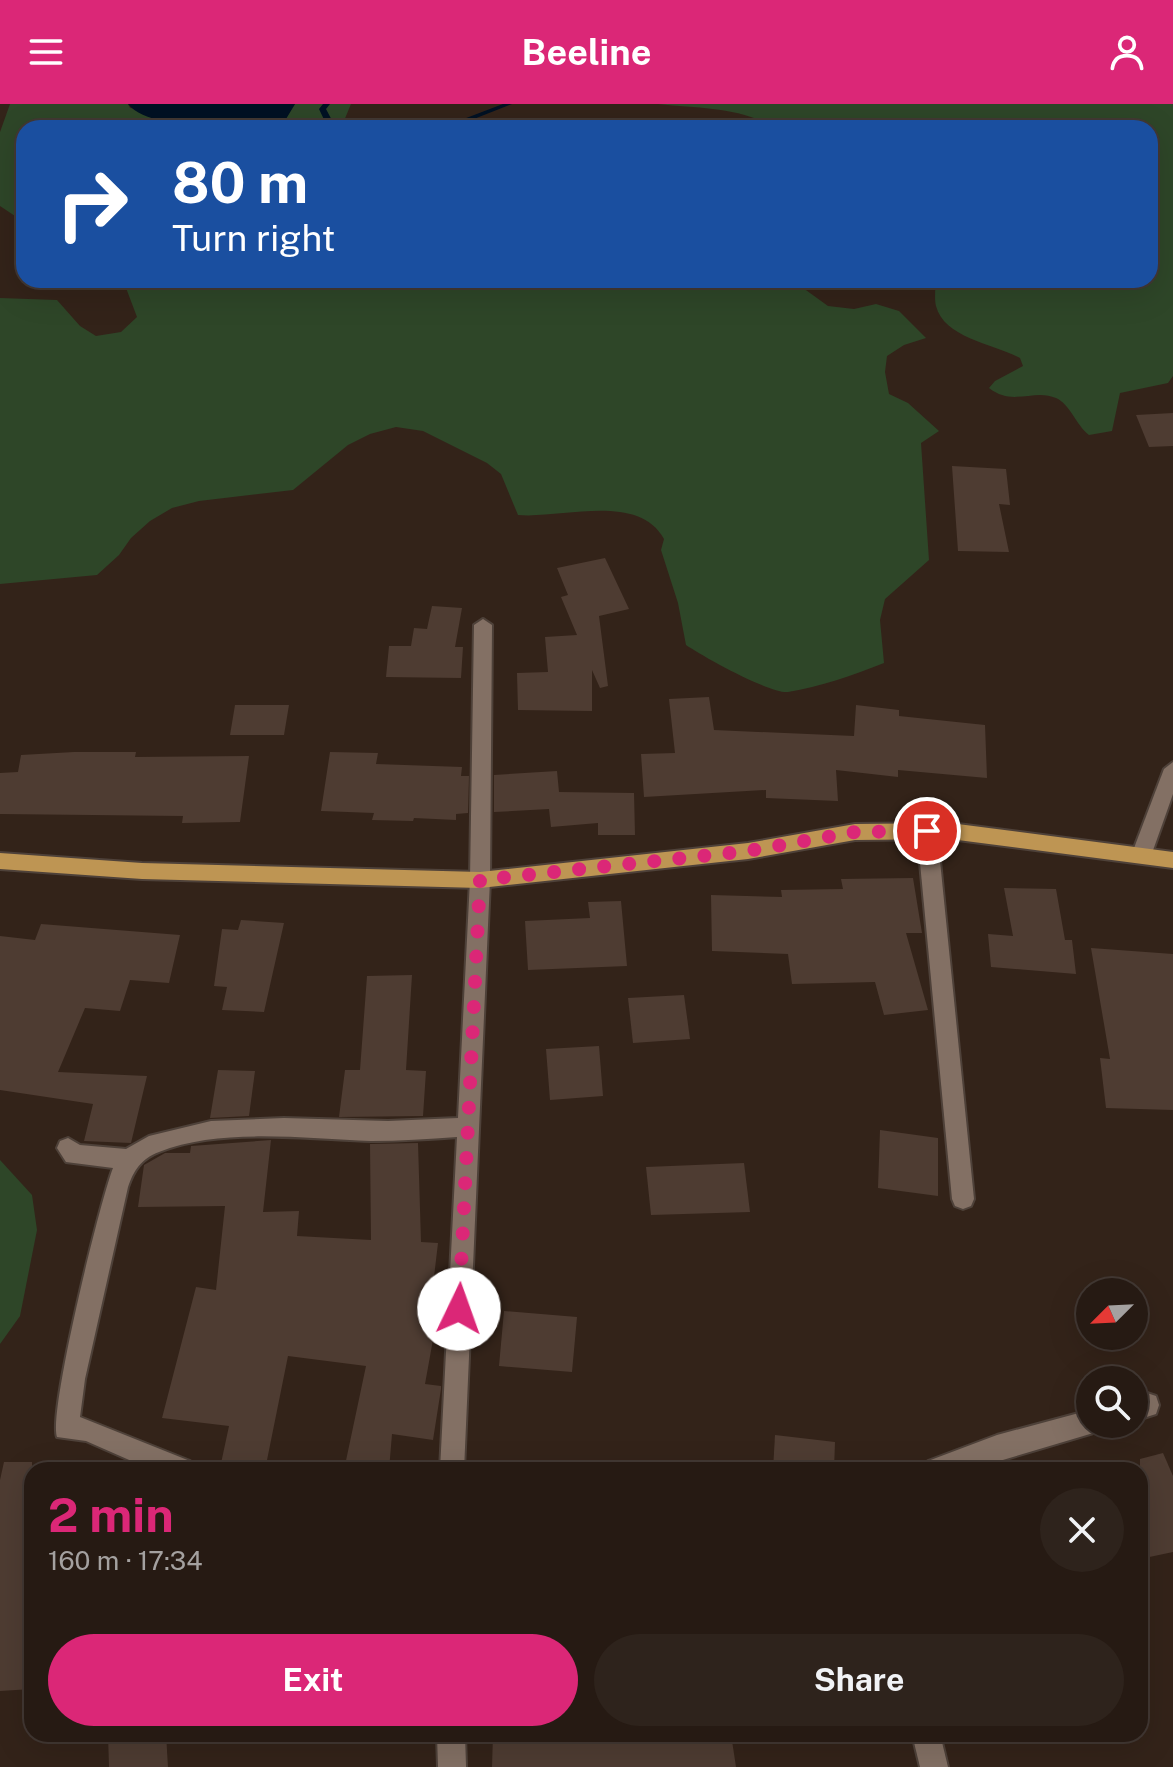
<!DOCTYPE html>
<html lang="en">
<head>
<meta charset="utf-8">
<style>
  :root { --surface:#261a13; --page:#2e231c; --text:#f1f3f6; --muted:#a4a1a0; --line:#423833; --accent:#db2777 }
  body { margin:0; font-family:"Public Sans",sans-serif; background:var(--page); color:var(--text); height:100vh; display:flex; flex-direction:column; font-size:30px; white-space:nowrap }
  * { box-sizing:border-box; margin:0 }
  p { font-size:26px; color:var(--muted) }
  .icon { flex:none; width:44px; height:44px; fill:none; stroke:currentColor; stroke-width:2; stroke-linecap:round; stroke-linejoin:round }
  .map { position:relative; flex:1; overflow:hidden }
  .drawer { position:absolute; left:24px; top:1358px; width:1124px; height:280px; display:flex; flex-direction:column; background:var(--surface); border-radius:24px; box-shadow:0 8px 32px #0002,0 0 0 2px var(--line) }
  .drawer>* { flex:none }
  .guide { position:absolute; left:16px; top:16px; width:1142px; height:168px; border-radius:24px; box-shadow:0 8px 32px #0002,0 0 0 2px var(--line); background:#1a4fa0; color:#fff; overflow:hidden }
  .needle { width:52px; rotate:246deg }
  .fabs { position:absolute; left:1076px; top:1174px; display:grid; gap:16px }
  .fabs a { display:grid; place-items:center; width:72px; height:72px; border-radius:50%; background:var(--surface); box-shadow:0 8px 32px #0002,0 0 0 2px var(--line); font-size:40px }
  .pin { position:absolute; display:grid; place-items:center; width:68px; height:68px; color:#fff; margin:-34px; border:4px solid #fff; border-radius:50%; box-shadow:0 2px 8px #0007 }
  .me { position:absolute; width:88px; margin:-44px; rotate:3deg; stroke-linejoin:round; filter:drop-shadow(0 0 6px #0008) }
  .turn { display:flex; align-items:center; gap:28px; height:168px; padding:0 24px; font-size:36px }
  .turn .icon { width:104px; height:104px; stroke-width:2.5 }
  .turn b { display:block; font-size:56px; line-height:68px }
  .round { display:grid; place-items:center; flex:none; width:84px; height:84px; border-radius:42px; background:var(--page) }
  .headline { display:flex; align-items:center; justify-content:space-between; height:136px; padding:0 24px }
  h1 { font-size:48px; font-weight:700; line-height:60px; color:var(--accent) }
  .cta { display:flex; gap:16px; margin-top:auto; padding:16px 24px }
  .cta a { flex:1; height:92px; border-radius:48px; background:var(--accent); color:#fff; font-size:32px; font-weight:700; line-height:92px; text-align:center }
  .cta a+a { background:var(--page); color:var(--text) }
  header { display:flex; justify-content:space-between; align-items:center; height:104px; padding:0 24px; background:var(--accent); color:#fff; font-size:36px; font-weight:700 }
  .map>svg:first-child { display:block }
  .green { fill:#2e4628 }
  .water { fill:#011123 }
  .lines { fill:none; stroke-linecap:round; stroke-linejoin:round }
  .stream { fill:#011123; fill-rule:evenodd }
  .building { fill:#4e3c32 }
  .minor-casing { stroke:#4e4139; stroke-width:4 }
  .major-casing { stroke:#4e4139; stroke-width:4 }
  .minor { fill:#837064; fill-rule:evenodd }
  .major { fill:#be9553; fill-rule:evenodd }
  .route { stroke:#db2777; stroke-width:14; stroke-dasharray:0 25.2 }
</style>
</head>
<body>
<header><svg class="icon" aria-label="menu" viewBox="0 0 24 24"><path d="M4 6h16M4 12h16M4 18h16"/></svg>Beeline<svg class="icon" aria-label="person" viewBox="0 0 24 24"><circle cx="12" cy="8" r="4"/><path d="M4 21q1-7 8-7t8 7"/></svg></header>
<div class="map">
<svg width="1173" height="1663" viewBox="0 0 1173 1663">
  <rect width="100%" height="100%" fill="#332319"/>
  <!-- green -->
  <g class="green">
    <path d="M10,0h118l2,4 116,15 36,1 13,-20h56l-10,24h-317v81l-9,7 -15,-10v-74z"/>
    <path d="M658,0h515v272l-5,7 -48,10 -8,38 -23,4c-13,-10 -19,-31 -33,-37 -22,-10 -43,9 -67,-10l6,-7 28,-15 -3,-8c-26,-14 -76,-20 -84,-52 -2,-8 0,-18 -1,-26h215v-152h-374c-40,-22 -74,-19 -118,-24z"/>
    <path d="M123,176h669l36,26 26,3 22,-5 23,7 27,27 -22,7 -17,11 -2,16 4,22 19,9 31,28 -18,12 8,117 -44,39 -5,21 4,43c-31,12 -64,24 -96,29 -18,2 -86,-36 -102,-47l-8,-42 -17,-53 3,-11c-26,-47 -102,-20 -146,-24l-17,-41 -14,-11 -64,-32 -27,-4 -26,7 -22,11 -55,45 -94,11 -27,7 -22,13 -19,17 -12,17 -22,20 -97,9v-286l57,2 23,26 16,10 25,-4 16,-15z"/>
    <path d="M0,1056l32,35 5,35 -17,86 -20,28z"/>
  </g>
  <!-- water -->
  <path class="water" d="M128,0h167l-12,20c-38,-1 -131,10 -155,-20z"/>
  <g class="lines">
    <!-- stream -->
    <g class="stream">
      <path d="M323,0h7l-4,5 10,19h-8l-9,-19z"/>
      <path d="M503,0h9l-61,24h-11z"/>
    </g>
  </g>
  <!-- building -->
  <g class="building">
    <path d="M1173,309v33l-24,1 -13,-32z"/>
    <path d="M952,362l54,3 4,36 -11,-1 10,48 -51,-1z"/>
    <path d="M605,454l24,51 -30,7 9,70 -8,2 -8,-18v41l-74,-1 -1,-37 31,-1 -3,-35 32,-2 -16,-38 7,-2 -11,-27z"/>
    <path d="M432,502l30,2 -7,39h8l-2,31 -75,-1 3,-31h22l3,-18 13,1z"/>
    <path d="M709,593l5,33 140,6 2,-31 43,5v6l86,9 2,53 -89,-8v7l-62,-7 2,31 -72,-3v-8l-122,7 -3,-43 34,-1 -6,-54z"/>
    <path d="M235,601h54l-5,30h-54z"/>
    <path d="M74,648h62l-1,5 114,-1 -9,66 -58,1 1,-7 -183,-2v-41l18,-1 3,-17z"/>
    <path d="M330,648l48,1 -2,11 86,3 -1,9h8l-1,37 -12,1v6l-42,-2 -1,3 -41,-1 2,-7 -53,-2z"/>
    <path d="M557,667l2,21 75,1 1,42h-37v-12l-47,4 -2,-18 -55,3v-37z"/>
    <path d="M913,774l9,55h-16l22,77 -44,5 -9,-33 -83,2 -4,-30 -76,-3 -1,-56 71,2 -1,-7 62,-1 -2,-10z"/>
    <path d="M1004,784l52,1 9,51h7l4,34 -85,-7 -3,-33 25,2z"/>
    <path d="M621,797l6,65 -99,4 -3,-49 65,-3 -2,-16z"/>
    <path d="M241,816l43,3 -20,89 -42,-2 5,-23 -13,-1 8,-57 16,1z"/>
    <path d="M41,820l139,11 -11,48 -39,-3 -10,31 -35,-3 -27,64 89,4 -16,67 -47,-2 9,-37 -93,-14v-154l35,4z"/>
    <path d="M1091,844l82,6v156l-67,-2 -6,-50 10,1z"/>
    <path d="M412,871l-6,95 20,1 -3,45 -84,1 6,-47h15l7,-94z"/>
    <path d="M684,891l6,44 -57,4 -5,-45z"/>
    <path d="M599,942l4,50 -53,4 -4,-51z"/>
    <path d="M218,966l37,1 -6,45 -39,2z"/>
    <path d="M880,1026l58,8v58l-60,-8z"/>
    <path d="M271,1036l-8,72 36,-1 -2,25 74,4 -1,-96 48,-1 3,99 17,1 -8,68 8,1 -13,72 16,2v3l-8,51 -41,-6 -3,36h-45l22,-104 -78,-10 -23,114 -45,-2 9,-42 -67,-8 34,-131 20,3 9,-84 -87,1 6,-42 21,-12h25l1,-7z"/>
    <path d="M744,1059l6,49 -99,3 -5,-48z"/>
    <path d="M504,1207l73,6 -5,55 -73,-6z"/>
    <path d="M775,1331l60,7 -1,28h-61z"/>
    <path d="M1163,1349l10,23v76l-33,7v-100z"/>
    <path d="M4,1358h28v227l-32,2v-211z"/>
    <path d="M108,1630h58l2,33h-59z"/>
    <path d="M493,1630l180,4 58,-4 5,33h-244z"/>
  </g>
  <g class="lines">
    <!-- minor casing -->
    <g class="minor-casing">
      <g id="minor">
        <path d="M483,515l9,6 -2,255 -26,590h-24l17,-333c-29,2 -57,4 -86,4 -64,-2 -151,-14 -212,11 -18,7 -25,18 -31,35l-43,192 -5,38 110,44 3,9h-41l-66,-29 -29,-4c-9,-24 43,-236 56,-269l-47,-6 -9,-14 3,-7 8,-3 12,7 46,4 23,-13 62,-15 73,-3 104,3 70,-3 12,-238 4,-255z"/>
        <path d="M1173,658v32l-22,62 -3,5h-14l-3,-5 33,-87z"/>
        <path d="M927,719l7,3 3,5 37,368 -3,7 -8,3 -8,-3 -3,-7 -35,-368 3,-5z"/>
        <path d="M1147,1289l9,3 3,9 -3,9 -22,7v-24z"/>
        <path d="M1090,1306v14h11l-2,7 -9,3 -121,36h-44l3,-9 69,-26z"/>
        <path d="M437,1630h28l1,33h-28z"/>
        <path d="M912,1630h28l8,33h-28z"/>
      </g>
    </g>
    <!-- major casing -->
    <g class="major-casing">
      <path id="major" d="M950,719l223,29v16l-223,-29 -95,1 -107,19 -268,29 -338,-9 -142,-10v-16l142,10 338,9 268,-29 107,-19z"/>
    </g>
    <!-- minor -->
    <use href="#minor" class="minor"/>
    <!-- major -->
    <use href="#major" class="major"/>
  </g>
  <g class="lines">
    <!-- route -->
    <path class="route" d="M459,1205l21,-429 268,-29 107,-19 72,-1"/>
  </g>
</svg>
<div class="fabs">
<a><svg class="needle" viewBox="-14 -14 28 28"><path d="M0-13l5 13h-10z" fill="#e53935"/><path d="M0 13l5-13h-10z" fill="#a4a1a0"/></svg></a>
<a><svg class="icon" aria-label="search" viewBox="0 0 24 24"><circle cx="10" cy="10" r="6"/><path d="M15 15l6 6"/></svg></a>
</div>
<div class="pin" style="left:927px;top:727px;background:#d93025"><svg class="icon" aria-label="arrive" viewBox="0 0 24 24"><path d="M6 21V4h12l-3 4 3 4H6"/></svg></div>
<svg class="me" style="left:459px;top:1205px" viewBox="-20 -20 40 40"><circle r="19" fill="#fff"/><path d="M0-13L10 11 0 6-10 11z" fill="#db2777"/></svg>
<div class="guide">
<div class="turn"><svg class="icon" aria-label="right" viewBox="0 0 24 24"><path d="M7 20v-9h11M14 6l5 5-5 5"/></svg><div><b>80 m</b>Turn right</div></div>
</div>
<section class="drawer">
<div class="headline"><div><h1>2 min</h1><p>160 m · 17:34</p></div><a class="round"><svg class="icon" aria-label="close" viewBox="0 0 24 24"><path d="M6 6l12 12M18 6L6 18"/></svg></a></div>
<div class="cta"><a>Exit</a><a>Share</a></div>
</section>
</div>
</body>
</html>
